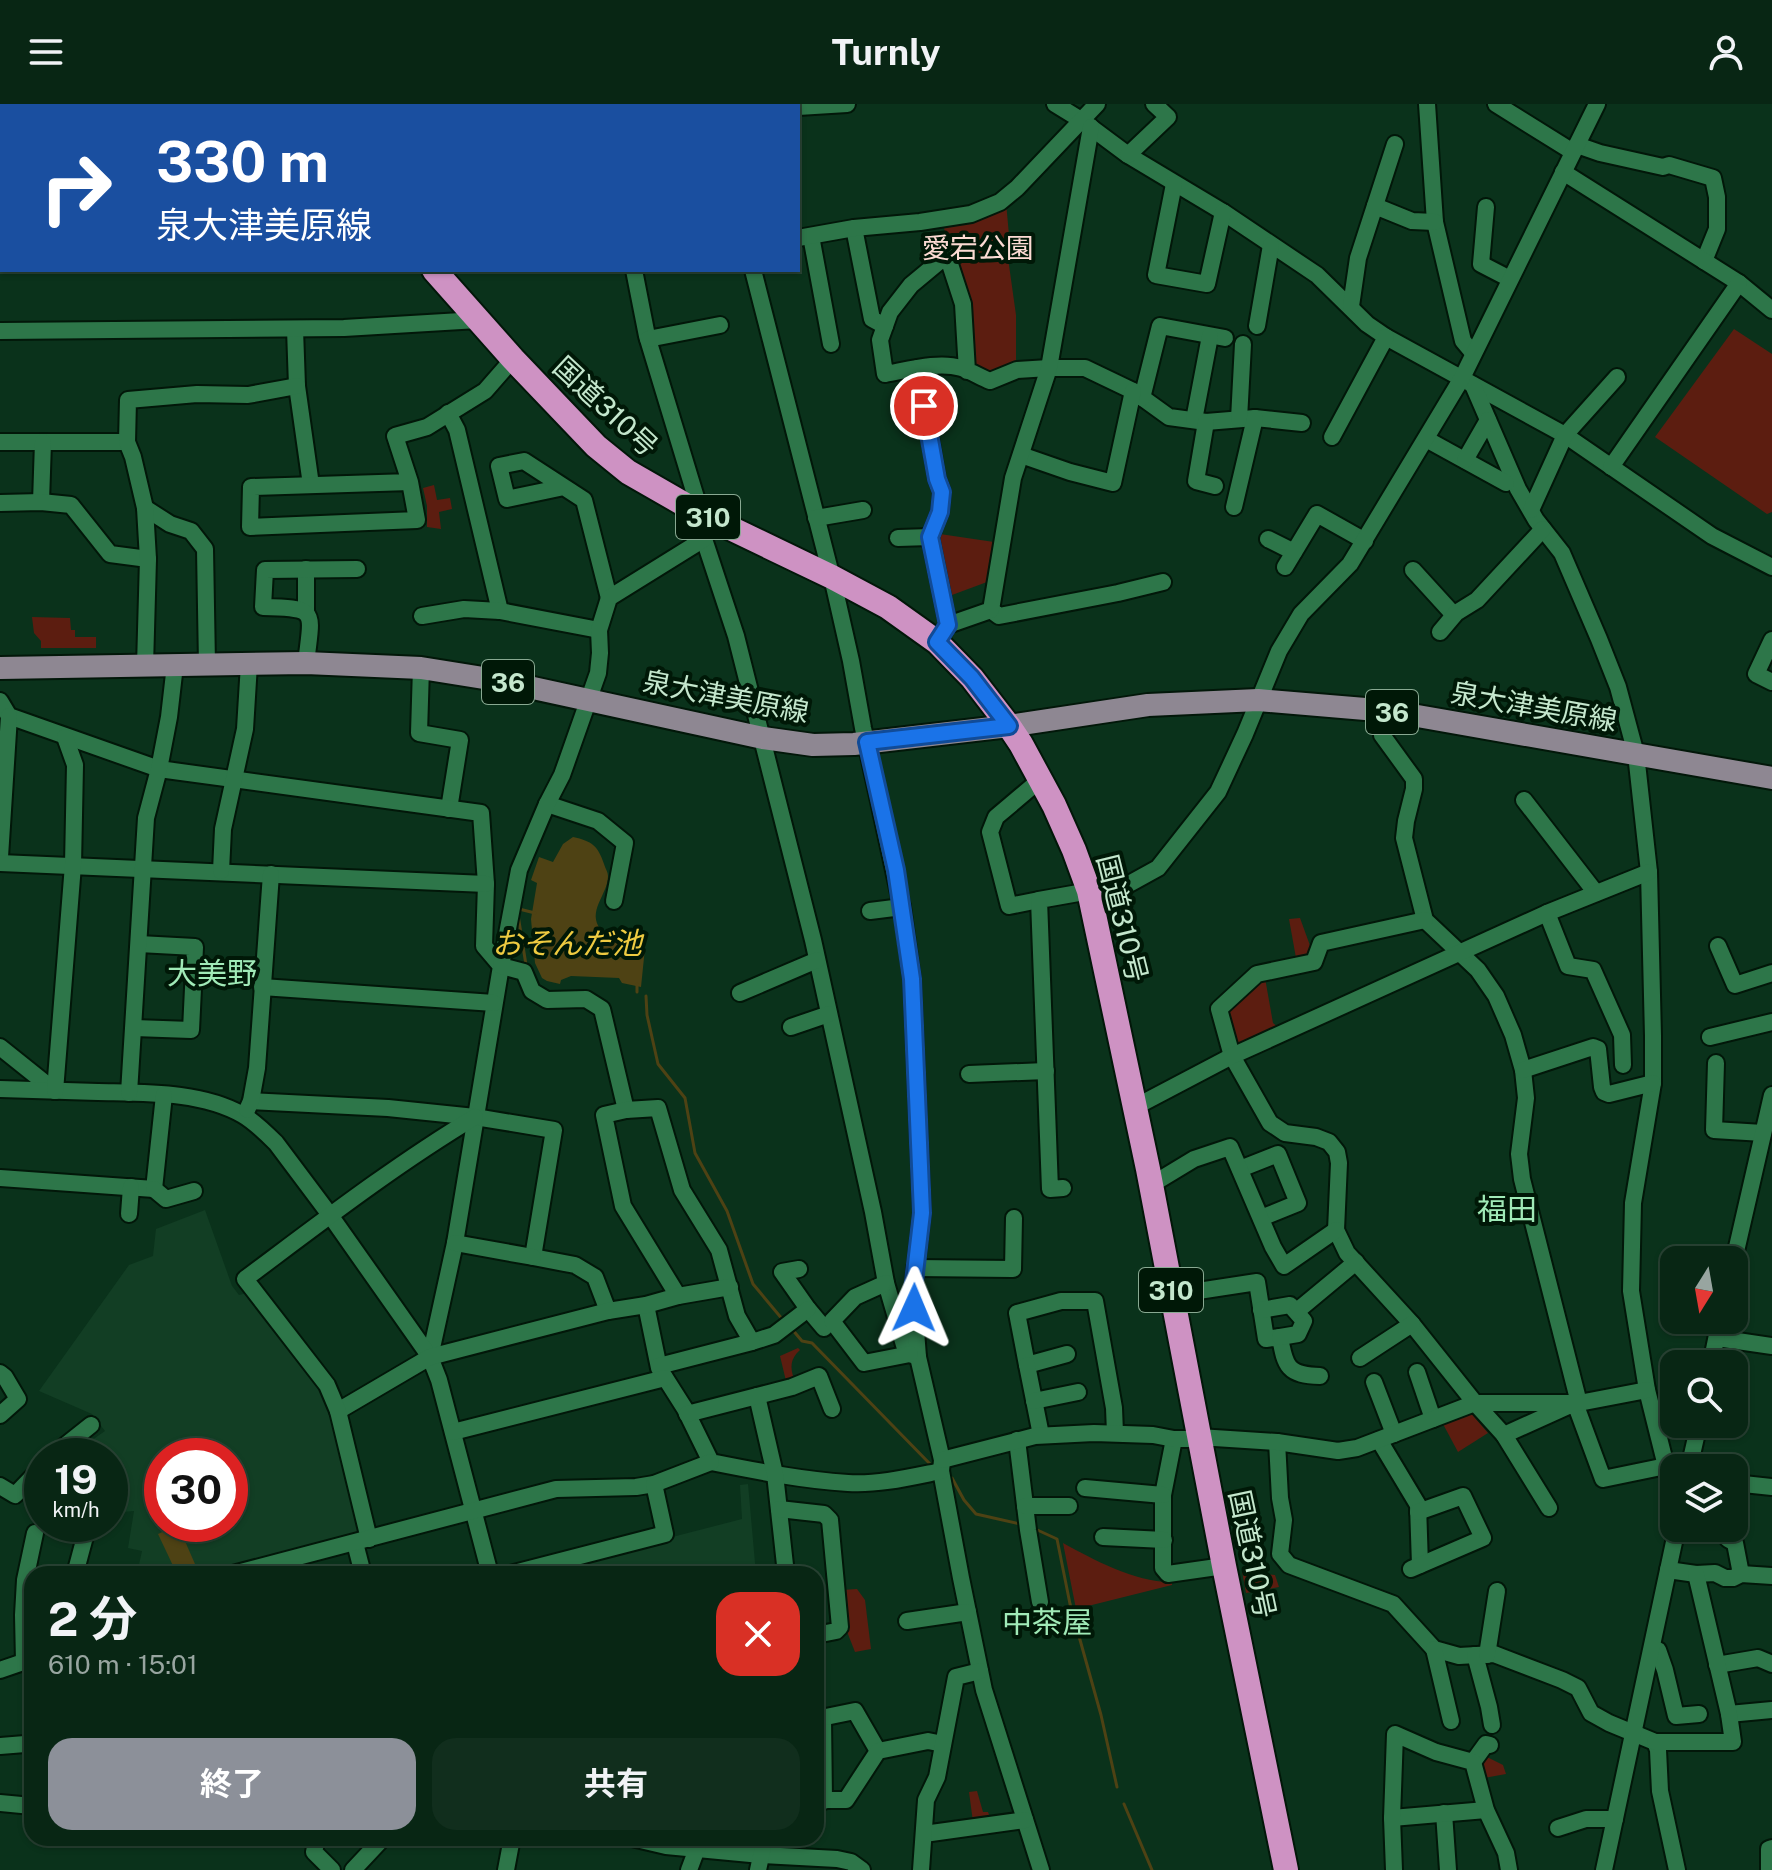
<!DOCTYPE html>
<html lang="ja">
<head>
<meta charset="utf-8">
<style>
  :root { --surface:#082614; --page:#112e1d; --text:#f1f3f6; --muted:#98a5a0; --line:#294334; --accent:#8c9099 }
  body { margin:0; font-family:"Public Sans","Noto Sans JP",sans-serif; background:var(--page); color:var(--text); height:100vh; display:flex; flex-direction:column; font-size:30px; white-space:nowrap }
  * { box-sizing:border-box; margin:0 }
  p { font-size:26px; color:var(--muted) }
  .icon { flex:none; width:44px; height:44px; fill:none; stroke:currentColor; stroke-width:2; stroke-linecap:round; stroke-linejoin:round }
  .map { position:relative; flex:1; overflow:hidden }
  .sheet { position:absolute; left:24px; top:1462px; width:800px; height:280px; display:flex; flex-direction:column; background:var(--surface); border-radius:24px; box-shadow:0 2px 6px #0004,0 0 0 2px var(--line) }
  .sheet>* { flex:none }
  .hud { position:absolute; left:0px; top:0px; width:800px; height:168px; box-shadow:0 2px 6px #0004,0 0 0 2px var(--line); background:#1a4fa0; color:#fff; overflow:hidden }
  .needle { width:52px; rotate:191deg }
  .fabs { position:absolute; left:1660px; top:1142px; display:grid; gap:16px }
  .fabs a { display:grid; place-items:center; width:88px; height:88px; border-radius:16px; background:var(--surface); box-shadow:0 2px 6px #0004,0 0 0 2px var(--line); font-size:40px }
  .speed { position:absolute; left:24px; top:1334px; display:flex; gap:16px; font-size:40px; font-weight:700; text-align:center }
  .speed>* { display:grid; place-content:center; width:104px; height:104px; border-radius:50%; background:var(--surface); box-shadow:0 2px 6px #0004,0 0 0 2px var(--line); line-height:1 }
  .speed small { font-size:20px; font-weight:400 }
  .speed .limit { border:12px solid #d22; background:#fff; color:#111 }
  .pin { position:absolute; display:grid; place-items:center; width:68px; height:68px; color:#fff; margin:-34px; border:4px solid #fff; border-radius:50%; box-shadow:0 2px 8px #0007 }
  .me { position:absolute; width:88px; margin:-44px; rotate:1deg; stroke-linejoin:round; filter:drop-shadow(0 0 6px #0008) }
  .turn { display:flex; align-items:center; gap:28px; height:168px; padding:0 24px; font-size:36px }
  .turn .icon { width:104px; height:104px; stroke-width:2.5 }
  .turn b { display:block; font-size:56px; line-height:68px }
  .round { display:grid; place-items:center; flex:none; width:84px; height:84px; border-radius:24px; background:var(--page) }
  .summary { display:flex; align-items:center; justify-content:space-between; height:136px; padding:0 24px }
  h1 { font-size:48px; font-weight:700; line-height:60px }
  .primary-button { display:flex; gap:16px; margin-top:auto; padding:16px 24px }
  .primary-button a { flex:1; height:92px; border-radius:24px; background:var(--accent); color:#fff; font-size:32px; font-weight:700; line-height:92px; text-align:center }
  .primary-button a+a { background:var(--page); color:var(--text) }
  header { display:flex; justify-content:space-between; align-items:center; height:104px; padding:0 24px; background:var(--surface); font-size:36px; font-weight:700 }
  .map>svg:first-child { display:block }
  .built { fill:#123e24; fill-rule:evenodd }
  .green { fill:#5c1d10 }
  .water { fill:#4e4214 }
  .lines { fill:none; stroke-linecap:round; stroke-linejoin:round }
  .stream { stroke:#4e4214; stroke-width:3 }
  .minor-casing { stroke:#021709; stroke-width:20 }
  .major-casing { stroke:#021709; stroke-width:26 }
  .highway-casing { stroke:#021709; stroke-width:28 }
  .minor { stroke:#2d7649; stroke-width:16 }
  .major { stroke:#8e8792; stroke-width:22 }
  .highway { stroke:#ce92c3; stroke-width:24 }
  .route-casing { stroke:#114b97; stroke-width:20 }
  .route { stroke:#1a73e8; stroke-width:14 }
  .labels { text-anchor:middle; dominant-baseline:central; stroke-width:8; stroke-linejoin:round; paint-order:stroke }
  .shield { fill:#001807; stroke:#89a992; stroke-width:2 }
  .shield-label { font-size:26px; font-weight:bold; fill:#c4e7cd }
  .park-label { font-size:28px; fill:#fcdbd3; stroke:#001807 }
  .street-label { font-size:28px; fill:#c4e7cd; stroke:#001807 }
  .water-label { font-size:30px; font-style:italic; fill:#efcb41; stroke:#001807 }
  .neighbourhood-label { font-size:30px; fill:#a0eab7; stroke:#001807 }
</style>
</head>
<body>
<header><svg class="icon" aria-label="menu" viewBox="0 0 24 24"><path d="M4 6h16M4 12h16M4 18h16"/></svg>Turnly<svg class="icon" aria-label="person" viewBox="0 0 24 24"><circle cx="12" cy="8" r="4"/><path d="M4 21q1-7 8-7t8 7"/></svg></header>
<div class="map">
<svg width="1772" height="1766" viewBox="0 0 1772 1766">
  <rect width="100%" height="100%" fill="#0a321b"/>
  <!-- built -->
  <g class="built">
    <path d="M205,1106l27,76 7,9 9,-2 74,96 9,22 30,123 -97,25 -44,15h-83l5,-23 -14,-3 6,-37 -24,2v-57h-22l-3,-11 20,-14 -13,-17 -53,-23 90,-126 24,-9 3,-27zM162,1352h68v68h-68z"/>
    <path d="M748,1380l8,90h-227l213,-55 -2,-34z"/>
  </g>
  <!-- green -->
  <g class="green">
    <path d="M1006,98l3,33 -1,23 8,57v50l-25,10 -22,-8 -26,-145z"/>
    <path d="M1734,225l38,25v158l-5,2 -112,-77z"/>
    <path d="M434,381l3,15 13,-2 2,11 -13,3 2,17 -14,-2v-21l-4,-18z"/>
    <path d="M940,430l54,8 -7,40 -35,13 -12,-50z"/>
    <path d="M32,513l38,1 1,12h4v7h21v11h-55v-7l-7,-8z"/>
    <path d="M1300,814l12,33 -4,5 -12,2 -7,-39z"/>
    <path d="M1265,874l8,45 7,6 -38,17 -10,-3 -5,-37 30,-26z"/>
    <path d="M798,1244l2,2c-10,9 -10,17 -6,29l-8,2 -6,-25z"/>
    <path d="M1470,1308l18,21 -30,19 -15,-28z"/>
    <path d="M1063,1439c31,17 74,40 109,39v3l-96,24z"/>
    <path d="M1242,1467l33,4 4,12 -33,6z"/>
    <path d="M857,1485l8,11 6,49 -16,3 -9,-23 -4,-39z"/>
    <path d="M1485,1652l18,9 3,9 -22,4 -4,-15z"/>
    <path d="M977,1687l6,21h5l3,8 -18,2 -4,-30z"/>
  </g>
  <!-- water -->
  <g class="water">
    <path d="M573,733c19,4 25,9 31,27 1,4 4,8 4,12 0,19 -22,35 -7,54l44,18 -4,39 -19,-4 -3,-5 -48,-2 -10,4 -1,4 -13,-3 -5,-3 -7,-15 -4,-44 6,-36 -6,-3 8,-23 14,5 10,-18z"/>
    <path d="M178,1421l17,39 -19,8 -18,-38z"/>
  </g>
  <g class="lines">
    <!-- stream -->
    <g class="stream">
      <path d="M519,805l16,4"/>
      <path d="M518,811l8,50"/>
      <path d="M637,888v-8"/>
      <path d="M646,892l1,19 11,49 27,34 10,55 32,58 26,73 30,36"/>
      <path d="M791,1224l11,13 10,2 120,123"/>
      <path d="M952,1374l12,22 12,14 44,10"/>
      <path d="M1033,1424l24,11 13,65 31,111 16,72"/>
      <path d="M1124,1700l28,66"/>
    </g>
    <!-- minor casing -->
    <g class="minor-casing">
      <g id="minor">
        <path d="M65,0v2"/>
        <path d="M602,0v2"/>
        <path d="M708,0l1,2"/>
        <path d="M1055,0l26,16 47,35 95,57 94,63 50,49 19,13 179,98 147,101 60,31"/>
        <path d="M1427,0l8,118 28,119 10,12"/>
        <path d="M1496,0l77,48"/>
        <path d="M798,3l49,-3"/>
        <path d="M1577,41l23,8 63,14 6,-2 44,13 4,19v32l-13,32"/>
        <path d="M1128,51l40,-38 -14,-13"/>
        <path d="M0,63h2"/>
        <path d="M1563,68l176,111 33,27"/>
        <path d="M1174,80l-18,91 51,9 16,-72"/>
        <path d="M1375,102l37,15 23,1"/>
        <path d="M1486,103l-5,57 29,15"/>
        <path d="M854,124l18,91 13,7"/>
        <path d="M811,132l20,108"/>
        <path d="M798,134l56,-10 66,-6 51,-8 29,-12 17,-14 80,-84"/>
        <path d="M634,166l13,66 54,178 3,25 32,97 77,304 60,272 13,71 18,62 6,9 8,3"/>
        <path d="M753,166l81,316 17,75 12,67 39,179 10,72 10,234 -9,77 5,67 24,103 -1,11 20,107 23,112 57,180"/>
        <path d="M1351,202l7,-48 37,-114"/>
        <path d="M1257,222l14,-81"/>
        <path d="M295,225l2,57 14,99"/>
        <path d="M0,227l344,-3 134,-8"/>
        <path d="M648,235l72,-14"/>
        <path d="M918,264l19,111 5,13 -2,20 -10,25 18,88"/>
        <path d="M967,267l-4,-67 -16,-49 -36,30 -21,27 -10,28 5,34c23,-4 54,-13 76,-6 10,3 19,9 29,13l27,-11 32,-2h36l48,23 36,26 37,5 49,-4 47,5"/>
        <path d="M1473,281l45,104 18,31 26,33 37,86 19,48 18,67 13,118 4,164v47l-20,120 -2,88 16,99 19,76 8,4"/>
        <path d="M1142,294l18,-72 65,12"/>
        <path d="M448,309l9,17 43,181"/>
        <path d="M1239,315l4,-75"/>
        <path d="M1194,316l16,-84"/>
        <path d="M1206,318l-10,59 19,5"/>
        <path d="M1332,333l54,-100"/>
        <path d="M1426,335l80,44"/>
        <path d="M0,338h127"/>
        <path d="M1021,351l49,17 43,11 20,-92"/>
        <path d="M1465,356l23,-40"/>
        <path d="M1611,363l128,-184"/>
        <path d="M410,378l-159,5 -1,40 167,-7 -7,-38 -15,-46 32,-9 58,-36 28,-32"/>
        <path d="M564,383l-57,12 -8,-33 25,-5 60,39 25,98"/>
        <path d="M41,398l2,-60"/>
        <path d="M0,399l41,-1 30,3 39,49 38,5"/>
        <path d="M1234,403l21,-89"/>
        <path d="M145,404l25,16 21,7 14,18 2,116"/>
        <path d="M1531,406l34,-75 52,-58"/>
        <path d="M816,414l47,-8"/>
        <path d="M898,434l32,-1"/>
        <path d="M1268,435l26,13"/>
        <path d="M1285,463l32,-53 48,27"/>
        <path d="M306,465v43"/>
        <path d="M1413,466l41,45"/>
        <path d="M991,506l8,6 119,-23 45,-11"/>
        <path d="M422,512l42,-7 36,2 99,19"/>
        <path d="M1440,528l16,-19 21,-13 66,-71"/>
        <path d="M1772,536l-16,34 16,8"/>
        <path d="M937,538l11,-17 43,-15 22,-132 36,-110 42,-241"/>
        <path d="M306,559c6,-53 13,-55 -43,-56l2,-37 92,-1"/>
        <path d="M145,562l3,-107 -3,-51 -12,-51 -6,-15 1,-42 69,-6 51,1 49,-9"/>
        <path d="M421,564l-2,65 41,7 -11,69"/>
        <path d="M0,597l9,15 150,53 322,44 5,71 -2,62 17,20 -46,277 -25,114"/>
        <path d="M1389,607l-7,24 32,44v10l-8,32 -2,17 21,82 53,50 18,26 17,39 10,35 3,28 -7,56 3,25 57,224"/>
        <path d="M1524,696l72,93"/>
        <path d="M547,700l51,17 27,22 -11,58"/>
        <path d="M0,753l9,-141"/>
        <path d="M0,759l486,21"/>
        <path d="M221,767l2,-42 22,-100 4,-65"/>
        <path d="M1039,796l-30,6 -19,-74 6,-15 45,-38"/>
        <path d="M870,807l32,-4"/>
        <path d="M1547,809l21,53 25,4 29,65 1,30"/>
        <path d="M1425,816l-104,23 -7,19 -57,12 -38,35 13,47 38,67 15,10 31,4 13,5 8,10 2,11 -3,67 11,23 65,71 63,79 29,32 71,-32 28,76 63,-13"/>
        <path d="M1718,842l17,39 37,-12"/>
        <path d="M262,883l232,16"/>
        <path d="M740,889l77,-33"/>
        <path d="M791,923l38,-13"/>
        <path d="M134,924l57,2 4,-83 -56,-3"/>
        <path d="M1710,933l62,-15"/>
        <path d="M0,943l55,44"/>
        <path d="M1716,959l-2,67 49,3"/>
        <path d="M1523,966l70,-23 5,2 4,38 2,5 5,2 44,-11"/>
        <path d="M969,970l77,-3"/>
        <path d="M0,985c33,1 66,2 98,3 47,1 103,-1 145,23 12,7 23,18 33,28l54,72 100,142 9,23 51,194"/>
        <path d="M55,987l18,-226 2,-100 -10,-28"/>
        <path d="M129,989l17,-275 13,-49 10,-52 6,-52"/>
        <path d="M251,997l137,7 87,9 79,13 -21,127 42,8 20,12 13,34"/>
        <path d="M1135,1003l97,-51 315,-143 102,-41"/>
        <path d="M247,1006l4,-9 6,-33 14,-194"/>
        <path d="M626,1006l-24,-101 -16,-10 -39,1 -15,-9 -8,-19 -23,-6 18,-96 28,-66 15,-29 36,-102 2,-20 -1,-23 10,-32 95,-59"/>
        <path d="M1240,1065l38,-15 20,49 -37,15"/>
        <path d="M0,1074l154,11 10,-94"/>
        <path d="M1151,1081l43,-26 36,-12 43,100 11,19 52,-36"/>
        <path d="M1063,1084l-13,1 -11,-289 90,-16 29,-16 60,-76 27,-58 34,-83 22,-37 49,-50 112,-186 135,-274"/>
        <path d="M154,1085l12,10 28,-8"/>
        <path d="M129,1110l2,-27"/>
        <path d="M455,1139l78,14"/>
        <path d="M1734,1156l38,-165"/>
        <path d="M915,1164l98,1 1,-51"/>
        <path d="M799,1165l-17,3 26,37 16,19"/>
        <path d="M886,1179l-31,14 -23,24 32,42 46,-9"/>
        <path d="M1172,1191l85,-13 9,57 14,-2c5,30 8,38 40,39"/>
        <path d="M646,1201l13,63 26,41 26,53c45,9 91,18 137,21 30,2 63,-6 93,-12"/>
        <path d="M1261,1206l29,-5 14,16 -6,13 -18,3"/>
        <path d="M1297,1207l59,-49"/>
        <path d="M1717,1234l55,8"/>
        <path d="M752,1238l22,-7 34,-26"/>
        <path d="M1067,1250l-40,11 -10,-52 44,-12h34l19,107 1,25"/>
        <path d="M1360,1254l52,-34"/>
        <path d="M1711,1260l9,-44"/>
        <path d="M1027,1261l14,70"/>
        <path d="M659,1262l93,-24 -15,-26 -18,-66 -37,-60 -24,-82 -32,2 -22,5 19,91 55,90"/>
        <path d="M1417,1268l16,47"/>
        <path d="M0,1269l5,4 13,22 -18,16"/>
        <path d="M1374,1278l20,52"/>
        <path d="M757,1292l18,78 11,100"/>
        <path d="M1034,1297l44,-9"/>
        <path d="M338,1307l92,-54 178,-46 38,-6 32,-9 52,-9"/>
        <path d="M687,1310l105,-27 27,-11 13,33"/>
        <path d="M453,1328l212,-54"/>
        <path d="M1504,1331l45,73"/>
        <path d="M1174,1335l-11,56v73l5,6 56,-8"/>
        <path d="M1017,1336l11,90 12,72"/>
        <path d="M1379,1336l39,65 2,60"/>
        <path d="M1277,1338l3,56 4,22 -4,34 9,11 104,39 41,45 25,7 35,-2 68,26 16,8 13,25 18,10 46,19 3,8 2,41 17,79"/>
        <path d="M52,1352l39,-31"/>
        <path d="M942,1356l93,-24 59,-3 59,2 21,4h17l8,-2 78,5 61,9 19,-3 118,-45h104l68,-13"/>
        <path d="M1689,1364l10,-44"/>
        <path d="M1734,1379l38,4"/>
        <path d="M0,1382l15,9 27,-28"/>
        <path d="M1085,1384l78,7"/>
        <path d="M1025,1402h44"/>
        <path d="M779,1405l45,5 6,6 10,107 -4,4 -20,4"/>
        <path d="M1726,1424l2,11 7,4 6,31"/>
        <path d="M1103,1433l61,3"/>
        <path d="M369,1435l-31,-128 -11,-26 -82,-106c75,-56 150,-114 230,-162"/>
        <path d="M355,1439l8,31"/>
        <path d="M1411,1465l72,-31 -20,-42 -45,16"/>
        <path d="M1668,1466l28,4 19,-1 10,5h8l8,-4 31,2"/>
        <path d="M75,1470l11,-41"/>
        <path d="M233,1470l323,-85 80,-2 18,-3 57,-22"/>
        <path d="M510,1470l155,-40 -11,-50"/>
        <path d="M907,1517l61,-9"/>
        <path d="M1652,1544l6,2 7,20 11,46 23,-2"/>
        <path d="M1434,1545l17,72"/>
        <path d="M1475,1551l14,52 3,18"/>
        <path d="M1487,1551l10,-64"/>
        <path d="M24,1558l-1,-47 2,-35 10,-47"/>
        <path d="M1717,1561l41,-7 14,6"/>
        <path d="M0,1566l32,-11"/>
        <path d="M1729,1610l43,-4"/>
        <path d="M823,1614l1,83"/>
        <path d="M816,1615l39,-8 23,40"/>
        <path d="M1655,1638h78l-4,-28 -33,-140"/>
        <path d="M0,1642l25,-2 7,1"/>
        <path d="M1473,1658l13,-18 4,1"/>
        <path d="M816,1696h30l32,-49 50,-10 15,3"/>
        <path d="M0,1699l32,3"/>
        <path d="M1444,1709l4,57"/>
        <path d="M1392,1714l94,-8"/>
        <path d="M1558,1724l28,-9h29"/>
        <path d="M924,1730l101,-14"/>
        <path d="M317,1734l-3,14 18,18"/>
        <path d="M632,1734l34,8 95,9 76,4 14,3 11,8"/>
        <path d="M353,1766l30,-32"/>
        <path d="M506,1766l6,-32"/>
        <path d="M689,1766l12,-32"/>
        <path d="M758,1766l7,-32"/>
        <path d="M921,1766l5,-70 11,-23 19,-100 24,-6"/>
        <path d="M1394,1766l-2,-52 3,-84 41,18 37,10 13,48 20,43 3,17"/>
        <path d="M1604,1766l73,-342"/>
        <path d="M1769,1766v-21l3,-1"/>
      </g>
    </g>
    <!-- major casing -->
    <g class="major-casing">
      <path id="major" d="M0,564l306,-5 115,5 75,12 267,58 50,7 41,-1 155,-18 139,-21 110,-5 131,11 383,67"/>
    </g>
    <!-- highway casing -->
    <g class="highway-casing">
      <g id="highway">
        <path d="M285,0l2,2"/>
        <path d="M434,166l79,89 83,87 32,26 73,42 131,63 56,30 49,35 35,36 37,48 12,18 33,61 20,45 15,41 59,278 76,397 62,304"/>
      </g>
    </g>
    <!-- minor -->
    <use href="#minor" class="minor"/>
    <!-- major -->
    <use href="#major" class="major"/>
    <!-- highway -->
    <use href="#highway" class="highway"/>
  </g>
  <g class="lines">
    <!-- route casing -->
    <g class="route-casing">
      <path id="route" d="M914,1204l-1,-18 9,-77 -10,-234 -16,-109 -29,-128 142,-16 -37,-48 -35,-36 11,-17 -18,-88 10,-25 2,-20 -5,-13 -13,-73"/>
    </g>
    <!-- route -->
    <use href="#route" class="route"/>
  </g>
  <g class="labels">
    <!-- shield labels -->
    <g class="shield">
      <rect x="676" y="391" width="64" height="44" rx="6"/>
      <rect x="482" y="556" width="52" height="44" rx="6"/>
      <rect x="1366" y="586" width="52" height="44" rx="6"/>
      <rect x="1139" y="1164" width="64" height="44" rx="6"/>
    </g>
    <g class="shield-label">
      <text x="708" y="413">310</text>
      <text x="508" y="578">36</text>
      <text x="1392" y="608">36</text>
      <text x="1171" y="1186">310</text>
    </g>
    <!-- park labels -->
    <g class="park-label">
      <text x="978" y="143">愛宕公園</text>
    </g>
    <!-- street labels -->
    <g class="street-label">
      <text transform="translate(606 302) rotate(43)">国道310号</text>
      <text transform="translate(726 592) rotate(11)">泉大津美原線</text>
      <text transform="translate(1534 602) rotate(10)">泉大津美原線</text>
      <text transform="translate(1123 814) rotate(76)">国道310号</text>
      <text transform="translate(1253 1450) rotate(78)">国道310号</text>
    </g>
    <!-- water labels -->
    <g class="water-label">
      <text x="567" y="839">おそんだ池</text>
    </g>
    <!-- neighbourhood labels -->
    <g class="neighbourhood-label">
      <text x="212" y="869">大美野</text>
      <text x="1507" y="1105">福田</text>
      <text x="1047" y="1518">中茶屋</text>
    </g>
  </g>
</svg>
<div class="fabs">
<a><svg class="needle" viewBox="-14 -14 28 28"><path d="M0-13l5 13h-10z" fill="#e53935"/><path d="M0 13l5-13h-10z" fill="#98a5a0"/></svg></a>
<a><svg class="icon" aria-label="search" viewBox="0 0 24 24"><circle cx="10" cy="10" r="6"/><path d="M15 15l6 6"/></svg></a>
<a><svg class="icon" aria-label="layers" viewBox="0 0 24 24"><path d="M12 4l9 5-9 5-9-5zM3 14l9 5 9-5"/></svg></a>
</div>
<div class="speed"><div>19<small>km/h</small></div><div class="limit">30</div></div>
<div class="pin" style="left:924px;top:302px;background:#d93025"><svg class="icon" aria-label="arrive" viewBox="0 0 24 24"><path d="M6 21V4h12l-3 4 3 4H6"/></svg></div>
<svg class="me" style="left:914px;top:1204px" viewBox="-20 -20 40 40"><path d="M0-17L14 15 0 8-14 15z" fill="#1a73e8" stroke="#fff" stroke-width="4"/></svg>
<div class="hud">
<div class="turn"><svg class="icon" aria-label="right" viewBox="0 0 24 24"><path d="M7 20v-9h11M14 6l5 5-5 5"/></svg><div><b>330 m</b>泉大津美原線</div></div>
</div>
<section class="sheet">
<div class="summary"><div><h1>2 分</h1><p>610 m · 15:01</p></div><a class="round" style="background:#d93025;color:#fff"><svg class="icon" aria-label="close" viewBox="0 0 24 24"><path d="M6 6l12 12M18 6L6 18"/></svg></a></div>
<div class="primary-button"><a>終了</a><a>共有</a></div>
</section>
</div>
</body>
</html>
